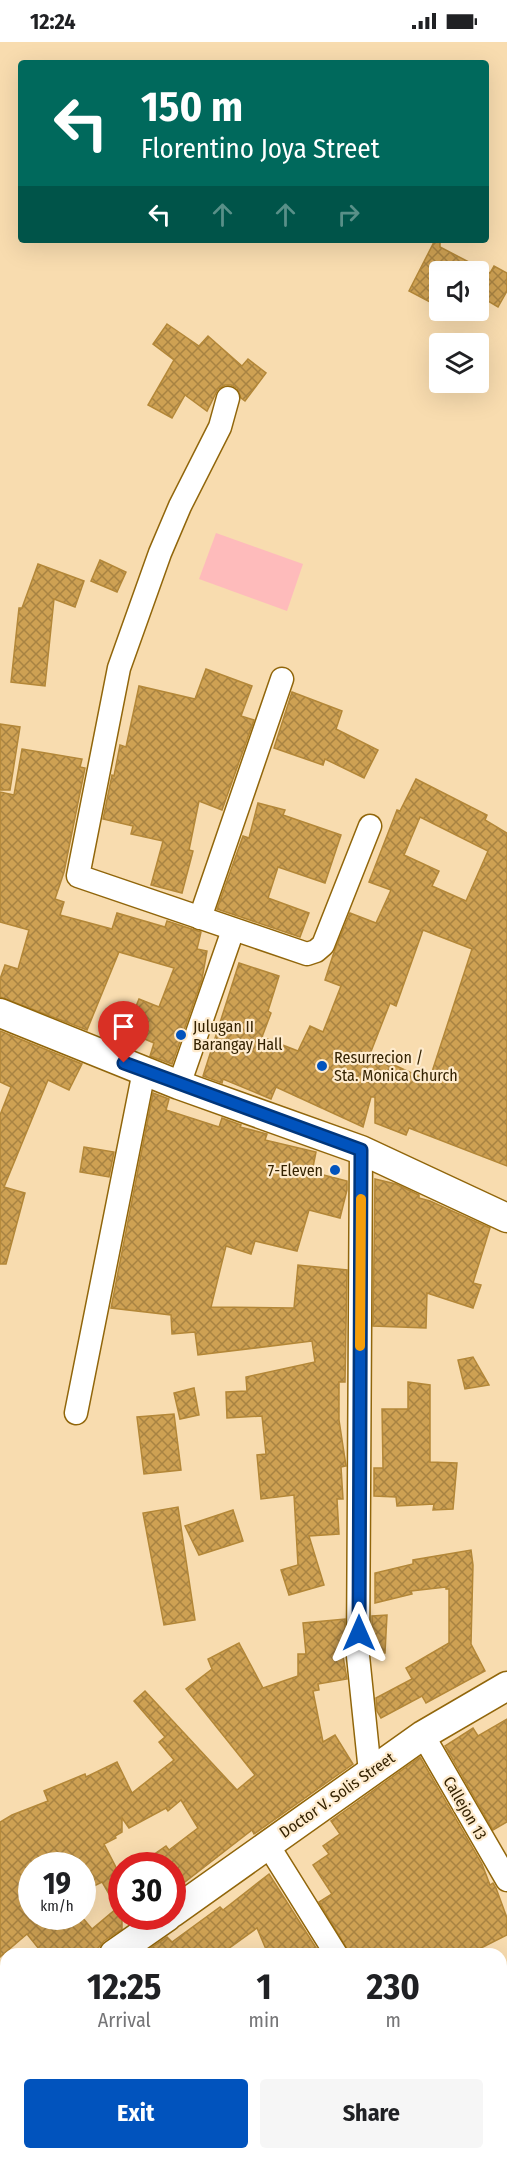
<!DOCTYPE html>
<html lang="en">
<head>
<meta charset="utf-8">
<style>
  :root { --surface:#fff; --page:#f6f6f6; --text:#202124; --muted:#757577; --accent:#0153bd }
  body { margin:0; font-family:"Fira Sans Condensed",sans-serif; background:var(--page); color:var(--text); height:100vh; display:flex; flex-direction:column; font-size:22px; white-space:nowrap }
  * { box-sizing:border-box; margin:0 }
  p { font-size:20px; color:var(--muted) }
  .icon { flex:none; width:33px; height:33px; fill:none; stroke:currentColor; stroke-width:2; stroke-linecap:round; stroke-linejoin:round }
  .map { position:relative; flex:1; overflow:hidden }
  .panel { position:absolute; left:0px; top:1906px; width:507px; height:212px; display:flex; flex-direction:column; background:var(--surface); border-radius:18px 18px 0 0; box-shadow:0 6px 24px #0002 }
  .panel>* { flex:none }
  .hud { position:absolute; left:18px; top:18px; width:471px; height:183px; border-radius:6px; box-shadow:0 6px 24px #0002; background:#00695c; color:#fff; overflow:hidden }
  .controls { position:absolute; left:429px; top:219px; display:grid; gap:12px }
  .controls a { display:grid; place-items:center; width:60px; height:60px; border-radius:6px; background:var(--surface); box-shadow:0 6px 24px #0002; font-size:30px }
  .speed { position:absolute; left:18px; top:1810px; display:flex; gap:12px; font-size:30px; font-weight:700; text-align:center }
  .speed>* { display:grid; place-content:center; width:78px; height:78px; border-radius:50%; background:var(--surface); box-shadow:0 6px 24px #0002; line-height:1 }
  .speed small { font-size:15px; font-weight:400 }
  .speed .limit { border:9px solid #d22; background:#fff; color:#111 }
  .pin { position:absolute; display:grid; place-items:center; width:51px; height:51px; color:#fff; margin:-62px -26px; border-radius:50% 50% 50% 0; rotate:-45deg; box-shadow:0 0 6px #0007 }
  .pin .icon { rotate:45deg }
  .me { position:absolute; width:66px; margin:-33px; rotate:0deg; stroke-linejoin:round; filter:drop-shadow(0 0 4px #0008) }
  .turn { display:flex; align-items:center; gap:21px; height:126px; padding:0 24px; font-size:27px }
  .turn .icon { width:78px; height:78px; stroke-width:2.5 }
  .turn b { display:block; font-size:42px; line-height:51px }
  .lanes { display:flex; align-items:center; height:57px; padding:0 24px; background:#0003; justify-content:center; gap:30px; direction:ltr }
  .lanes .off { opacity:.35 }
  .eta { display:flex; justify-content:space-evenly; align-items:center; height:102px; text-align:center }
  .eta b { font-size:36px; font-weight:700; line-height:42px }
  .cta { display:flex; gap:12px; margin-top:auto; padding:12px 24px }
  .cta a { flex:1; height:69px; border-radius:6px; background:var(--accent); color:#fff; font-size:24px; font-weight:700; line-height:69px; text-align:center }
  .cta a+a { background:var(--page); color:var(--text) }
  .status { display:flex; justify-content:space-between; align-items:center; height:42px; padding:0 30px; background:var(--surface); direction:ltr }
  .status svg { height:16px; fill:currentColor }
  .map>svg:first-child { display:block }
  .park { fill:#febbbb }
  .building { fill:url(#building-cross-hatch); stroke:#b38738; stroke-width:1.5; fill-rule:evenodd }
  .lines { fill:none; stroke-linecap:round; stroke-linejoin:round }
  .minor-casing { stroke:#91660b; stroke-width:25 }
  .tertiary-casing { stroke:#91660b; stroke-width:31 }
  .minor { stroke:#fff; stroke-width:22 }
  .tertiary { stroke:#fff; stroke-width:28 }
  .route-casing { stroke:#01367b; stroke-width:15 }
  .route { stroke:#0153bd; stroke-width:10 }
  .slow { stroke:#f59e0b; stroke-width:10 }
  .poi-dot { fill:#0153bd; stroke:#feebcd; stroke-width:2 }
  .labels { text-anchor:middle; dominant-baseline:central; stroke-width:4.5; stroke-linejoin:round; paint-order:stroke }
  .poi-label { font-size:16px; fill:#342201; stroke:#feebcd; text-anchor:start }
  .street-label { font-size:16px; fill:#342201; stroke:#feebcd }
</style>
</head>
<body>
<div class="status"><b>12:24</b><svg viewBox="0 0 49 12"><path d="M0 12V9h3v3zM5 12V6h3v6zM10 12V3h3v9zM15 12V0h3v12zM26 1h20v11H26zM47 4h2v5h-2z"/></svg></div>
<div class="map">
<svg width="507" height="2117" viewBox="0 0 507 2117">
  <defs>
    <pattern id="building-cross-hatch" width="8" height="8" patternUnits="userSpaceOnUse" patternTransform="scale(1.5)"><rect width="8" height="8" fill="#cea153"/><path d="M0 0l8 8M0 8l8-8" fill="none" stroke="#a88342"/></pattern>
  </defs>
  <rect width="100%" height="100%" fill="#f8dcaf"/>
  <!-- park -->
  <path class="park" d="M216,491l87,31 -16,47 -88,-32z"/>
  <!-- building -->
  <g class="building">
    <path d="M435,198h5v7l50,26 4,-7 13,7v18l-9,16 -20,-12v-23h-38v13l-10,17 -21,-11z"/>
    <path d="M167,282l32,22 9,-10 34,30 6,-7 18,14 -21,28 -4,-3 -4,-10 -6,-3h-6l-7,4 -11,22 -22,-16 -13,23 -24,-13 26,-45 -21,-16z"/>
    <path d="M100,518l26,12 -9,20 -26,-11z"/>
    <path d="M38,522l46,17 -9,26 -21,-8 -9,87 -34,-4 8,-74h3z"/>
    <path d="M206,627l46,17 -11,30 13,4 -32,90 -23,-9 -10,49 4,1 -11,42 -31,-8 12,-44 -32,-7 2,-8 -30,-7 9,-44 2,1 6,-31 6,2 13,-61 56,13z"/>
    <path d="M292,650l50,19 -6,18 42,21 -14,28 -39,-19 -2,6 -49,-17z"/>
    <path d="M0,682l20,3 -10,63h-10z"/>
    <path d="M22,707l60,10 -2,8 5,1 -21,104 -9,27 9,3 -4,13 52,14 5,-16 48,14 2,-6 34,11 -4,17 10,2 -5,28 -30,85 -22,-8 4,-13 -28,-12 13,-32 20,8 15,-39 -55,-16 -32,78 -87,-33v-18l5,-14 13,4 11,-39 -29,-8v-130l14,3z"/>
    <path d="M416,737l71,36 -2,5 22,13v333l-98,-38 -3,7 -31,-12v-26h-4l-8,30 -87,-40 -5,12 -48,-20 -1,4 -19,-7 36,-113 40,13 -11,35 3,2 -9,24 36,14 12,-25 13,6 18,-46 -16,-6 9,-28 16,-39 26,10 15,-33 -22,-8 28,-72 3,1zM420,775l68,34 -22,50 -34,-15 7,-15 -35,-16zM423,888l49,19 -43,132 -59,-27 20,-51 6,3z"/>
    <path d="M258,761l27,7 -2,5 58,20 -16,48 -47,-16 -10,31 41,15 -9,24 -83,-28 26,-73 6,2z"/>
    <path d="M0,989l82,33 -13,26 -21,-10 -44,107 21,6 -19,71h-6v-149l11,-28 -11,-5z"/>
    <path d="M153,1051l16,6 -3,11 53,17 3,-9 19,7 -1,2 27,7 -2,6 51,12 -4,20 35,9v9l-7,28 -31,-8 -12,41 -42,-10 -4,13 -25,-8 -15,61 83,1 4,-43 49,5 -2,112h-6v38l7,46 -5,1 2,32h-6l2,35 -30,2 15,49 -35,10 -8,-25 17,-5 -4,-70 -33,4 -4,-44 9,-1 -4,-38 -35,2 -1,-26 21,-1 -1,-14 69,-15 -3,-21 -114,14 -3,-23 -23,2 -1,-19 -60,-7z"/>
    <path d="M84,1105l30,5 -5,25 -29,-5z"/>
    <path d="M375,1137l21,5 23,11v3l11,3 60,27 -17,55 8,2 -8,23 -46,-15 -1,35 -53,-2z"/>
    <path d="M473,1315l16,28 -24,4 -7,-29z"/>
    <path d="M408,1340l22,3v77l27,1 -4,46 -20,1 1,-6 -37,2 -1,-9 -22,-1v-28h9l-1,-59h26z"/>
    <path d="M194,1346l5,27 -19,4 -6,-26z"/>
    <path d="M174,1372l7,56 -37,4 -7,-57z"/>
    <path d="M178,1465l17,113 -31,5 -21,-112z"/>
    <path d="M233,1468l10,31 -44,14 -14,-29z"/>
    <path d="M471,1508l2,15 -2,79 14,27 -59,32 -4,-7 -41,22 -4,-7 -1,-13 36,-19 -6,-11 43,-25v-54h-3v-2l-35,4 1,3 -37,9v-30l38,-9v-4z"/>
    <path d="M387,1573l-2,38 -13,-1v-36z"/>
    <path d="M345,1577v32h-3l5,28 -29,5 1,6 -6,1 10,51 12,-7 18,29 -99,70 -2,-4 -80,62v-26h-35l29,-20 3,4 29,-22 -17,-28 -13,11 -2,-3 -37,20 -7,-10v14l-7,4 1,2 -12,6 18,35v50l-18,12 -11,13h-50l-16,-20 -27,23v-135l12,-7 36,-14 -4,-10 41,-17 1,3 31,-15 15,31 42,-33 -15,-18 6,-5 -31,-36 11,-10 92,99 18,-15 -69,-86 26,-20 -4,-10 31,-16 24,45 35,-12v-22h8l-3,-31zM32,1824h50v26l20,-10 15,26 -25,21 -10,-12h-50z"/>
    <path d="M507,1677v103l-14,8 -48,-84 28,-18 5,8z"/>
    <path d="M420,1715l62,107 8,21 3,-2 3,5 11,30v17l-30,15 1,4h-128l-31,-52 13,-8 -19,-29 16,-11 -6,-8 17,-12 -9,-13z"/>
    <path d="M269,1832l51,80h-20l-4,-5 -10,5h-18l-11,-26 -36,26h-79l25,-17 5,5 48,-35 3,3z"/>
  </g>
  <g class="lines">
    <!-- minor casing -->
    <g class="minor-casing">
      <g id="minor">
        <path d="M228,356l-8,29 -40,79 -20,47 -41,115 -41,208 229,78 9,-3 7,-6 47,-119"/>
        <path d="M200,876l82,-239"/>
        <path d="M179,1043l54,-155"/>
        <path d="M361,1108l-3,506 12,116"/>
        <path d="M76,1371l68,-342"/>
        <path d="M423,1693l84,145"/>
        <path d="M268,1803l68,109"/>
        <path d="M152,2112l3,5"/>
        <path d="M456,2112l3,5"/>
      </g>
    </g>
    <!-- tertiary casing -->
    <g class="tertiary-casing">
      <g id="tertiary">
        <path d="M0,971l179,72 182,65 146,68"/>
        <path d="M172,1871l251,-178 84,-49"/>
        <path d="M114,1912l53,-37"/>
        <path d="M0,1987l6,-3"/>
      </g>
    </g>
    <!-- minor -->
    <use href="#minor" class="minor"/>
    <!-- tertiary -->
    <use href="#tertiary" class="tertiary"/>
  </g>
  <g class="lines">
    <!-- route casing -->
    <g class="route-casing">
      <path id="route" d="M124,1021l237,87 -2,483"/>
    </g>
    <!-- route -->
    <use href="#route" class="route"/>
    <!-- slow -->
    <path class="slow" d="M360,1304l1,-147"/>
  </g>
  <!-- markers -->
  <g class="poi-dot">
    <circle cx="181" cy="993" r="6"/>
    <circle cx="322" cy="1024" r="6"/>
    <circle cx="335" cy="1128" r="6"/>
  </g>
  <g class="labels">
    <!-- poi labels -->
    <g class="poi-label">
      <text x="193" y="984">Julugan II<tspan x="193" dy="18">Barangay Hall</tspan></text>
      <text x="334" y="1015">Resurrecion /<tspan x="334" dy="18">Sta. Monica Church</tspan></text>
      <text x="323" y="1128" text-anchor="end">7-Eleven</text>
    </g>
    <!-- street labels -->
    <g class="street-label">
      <text transform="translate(337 1753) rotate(-35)">Doctor V. Solis Street</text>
      <text transform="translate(465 1766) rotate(60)">Callejon 13</text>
    </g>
  </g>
</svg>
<div class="controls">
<a><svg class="icon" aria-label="sound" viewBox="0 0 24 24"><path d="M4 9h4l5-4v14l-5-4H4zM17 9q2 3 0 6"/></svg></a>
<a><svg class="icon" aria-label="layers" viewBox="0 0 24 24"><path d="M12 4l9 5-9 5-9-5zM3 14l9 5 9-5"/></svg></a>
</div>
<div class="speed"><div>19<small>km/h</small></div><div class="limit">30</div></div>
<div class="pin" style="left:124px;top:1021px;background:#d93025"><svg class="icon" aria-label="arrive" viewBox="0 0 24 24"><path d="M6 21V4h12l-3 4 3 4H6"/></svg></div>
<svg class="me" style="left:359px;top:1591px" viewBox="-20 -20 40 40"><path d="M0-17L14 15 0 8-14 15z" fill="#0153bd" stroke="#fff" stroke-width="4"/></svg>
<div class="hud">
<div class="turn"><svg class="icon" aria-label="left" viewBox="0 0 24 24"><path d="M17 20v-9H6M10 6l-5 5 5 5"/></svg><div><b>150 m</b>Florentino Joya Street</div></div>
<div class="lanes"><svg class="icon" aria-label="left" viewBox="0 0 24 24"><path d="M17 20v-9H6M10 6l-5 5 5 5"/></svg><svg class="icon off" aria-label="ahead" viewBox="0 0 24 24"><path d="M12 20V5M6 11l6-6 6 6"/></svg><svg class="icon off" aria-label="ahead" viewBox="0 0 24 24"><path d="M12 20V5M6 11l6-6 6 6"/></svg><svg class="icon off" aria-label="right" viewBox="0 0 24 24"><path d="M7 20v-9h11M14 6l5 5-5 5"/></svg></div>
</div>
<section class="panel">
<div class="eta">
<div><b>12:25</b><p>Arrival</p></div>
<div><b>1</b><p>min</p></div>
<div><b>230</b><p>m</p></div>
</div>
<div class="cta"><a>Exit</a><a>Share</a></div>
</section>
</div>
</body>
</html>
